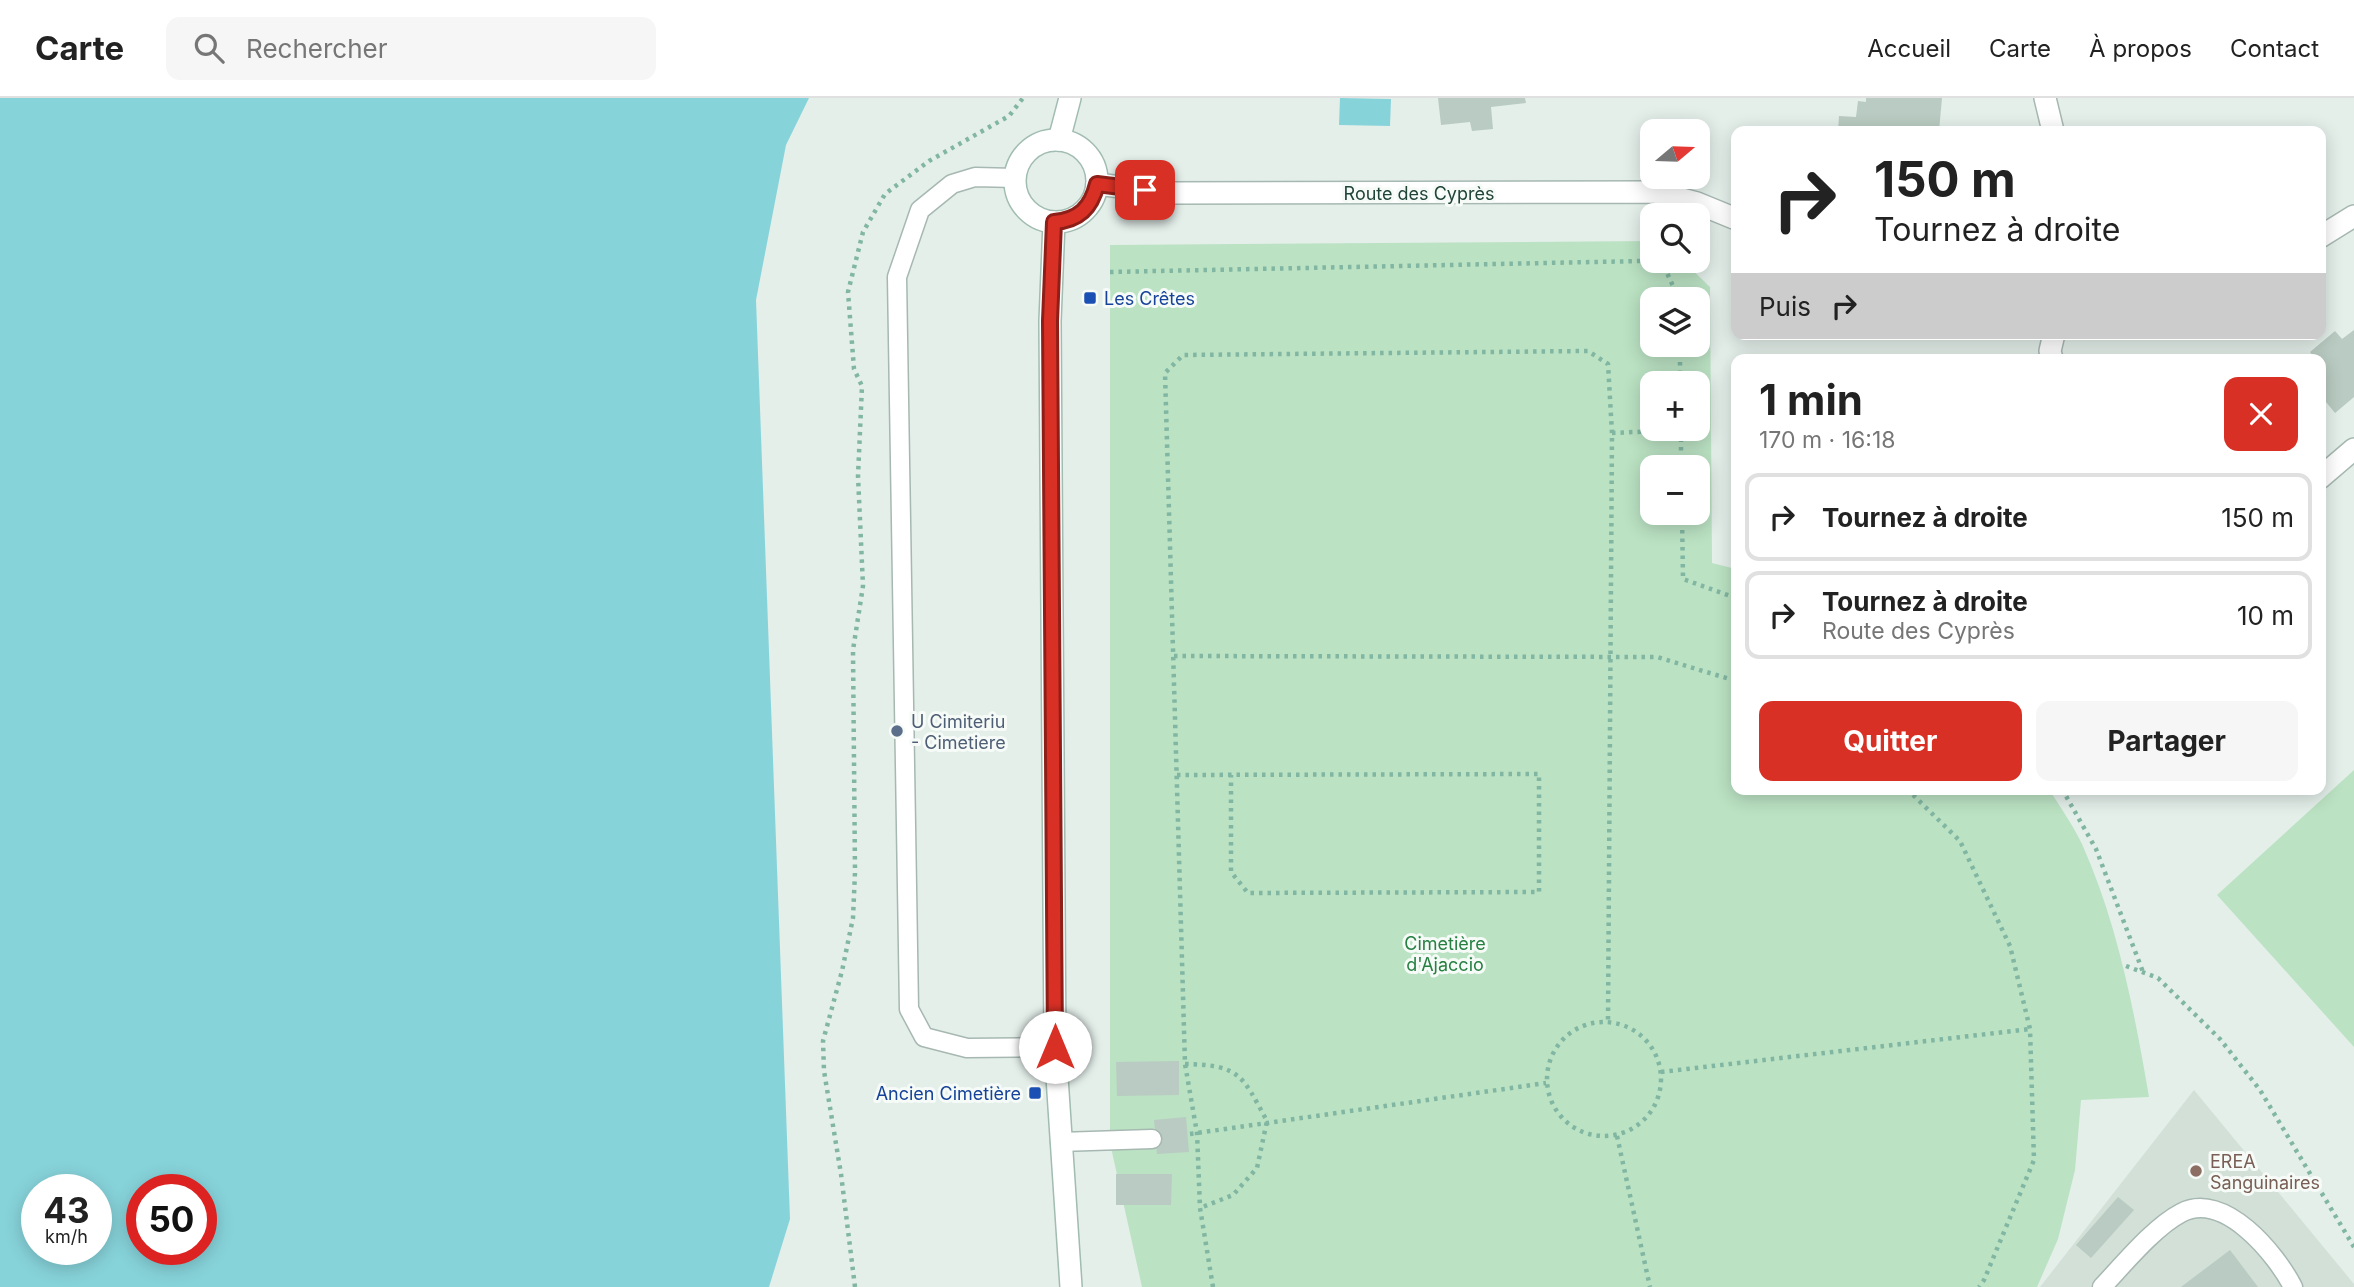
<!DOCTYPE html>
<html lang="fr">
<head>
<meta charset="utf-8">
<style>
  :root { --surface:#fff; --page:#f6f6f6; --text:#222; --muted:#767676; --line:#e0e0e0; --accent:#d93025 }
  body { margin:0; font-family:Inter,sans-serif; background:var(--page); color:var(--text); height:100vh; display:flex; flex-direction:column; font-size:26px; white-space:nowrap }
  * { box-sizing:border-box; margin:0 }
  p { font-size:23px; color:var(--muted) }
  .icon { flex:none; width:38px; height:38px; fill:none; stroke:currentColor; stroke-width:2; stroke-linecap:round; stroke-linejoin:round }
  .map { position:relative; flex:1; overflow:hidden }
  .details { position:absolute; left:1731px; top:256px; width:595px; height:441px; display:flex; flex-direction:column; background:var(--surface); border-radius:14px; box-shadow:0 4px 18px #0003 }
  .details>* { flex:none }
  .banner { position:absolute; left:1731px; top:28px; width:595px; height:214px; border-radius:14px; box-shadow:0 4px 18px #0003; background:#fff; color:var(--text); overflow:hidden }
  .needle { width:46px; rotate:71deg }
  .buttons { position:absolute; left:1640px; top:21px; display:grid; gap:14px }
  .buttons a { display:grid; place-items:center; width:70px; height:70px; border-radius:14px; background:var(--surface); box-shadow:0 4px 18px #0003; font-size:35px }
  .speed { position:absolute; left:21px; top:1076px; display:flex; gap:14px; font-size:35px; font-weight:700; text-align:center }
  .speed>* { display:grid; place-content:center; width:91px; height:91px; border-radius:50%; background:var(--surface); box-shadow:0 4px 18px #0003; line-height:1 }
  .speed small { font-size:18px; font-weight:400 }
  .speed .limit { border:10px solid #d22; background:#fff; color:#111 }
  .pin { position:absolute; display:grid; place-items:center; width:60px; height:60px; color:#fff; margin:-30px; border-radius:14px; box-shadow:0 4px 10px #0006 }
  .me { position:absolute; width:77px; margin:-38px; rotate:0deg; stroke-linejoin:round; filter:drop-shadow(0 0 5px #0008) }
  .turn { display:flex; align-items:center; gap:24px; height:147px; padding:0 28px; font-size:32px }
  .turn .icon { width:91px; height:91px; stroke-width:2.5 }
  .turn b { display:block; font-size:49px; line-height:60px }
  .then { display:flex; align-items:center; height:66px; padding:0 28px; background:#0003; gap:14px; font-size:26px }
  .round { display:grid; place-items:center; flex:none; width:74px; height:74px; border-radius:14px; background:var(--page) }
  .head { display:flex; align-items:center; justify-content:space-between; height:119px; padding:0 28px }
  h1 { font-size:42px; font-weight:700; line-height:52px }
  .cta { display:flex; gap:14px; margin-top:auto; padding:14px 28px }
  .cta a { flex:1; height:80px; border-radius:14px; background:var(--accent); color:#fff; font-size:28px; font-weight:700; line-height:80px; text-align:center }
  .cta a+a { background:var(--page); color:var(--text) }
  ul { padding:0; list-style:none }
  li { display:flex; align-items:center; gap:21px; height:88px; margin:0 14px 10px; padding:0 14px; border:4px solid var(--line); border-radius:14px }
  li div { flex:1 }
  li b { display:block; font-size:26px }
  li em { font-style:normal }
  header { display:flex; align-items:center; gap:42px; box-sizing:border-box; height:98px; padding:0 35px; background:var(--surface); border-bottom:2px solid var(--line) }
  header strong { font-size:33px }
  nav { display:flex; gap:38px; margin-inline-start:auto; font-size:24px }
  .search { width:490px; height:63px; background:var(--page); display:flex; align-items:center; gap:18px; box-sizing:border-box; padding:0 24px; border-radius:14px; color:var(--muted); font-size:26px }
  .map>svg:first-child { display:block }
  .built { fill:#d2e0d8 }
  .green { fill:#bbe2c3; fill-rule:evenodd }
  .water { fill:#87d3da; fill-rule:evenodd }
  .building { fill:#b9cbc2 }
  .lines { fill:none; stroke-linecap:round; stroke-linejoin:round }
  .service-casing { stroke:#a6b8b1; stroke-width:21 }
  .minor-casing { stroke:#a6b8b1; stroke-width:24 }
  .secondary-casing { stroke:#a1bcb1; stroke-width:24 }
  .path { stroke:#81b6a2; stroke-width:4.5; stroke-dasharray:3.5 5; stroke-linecap:butt }
  .service { stroke:#fff; stroke-width:18 }
  .minor { stroke:#fff; stroke-width:21 }
  .secondary { stroke:#fff; stroke-width:21 }
  .route-casing { stroke:#8d1f18; stroke-width:18 }
  .route { stroke:#d93025; stroke-width:12 }
  .transit-dot { fill:#1a4fb4; stroke:#f6fbf8; stroke-width:2.5 }
  .service-dot { fill:#5c6f8a; stroke:#f6fbf8; stroke-width:2.5 }
  .education-dot { fill:#8d6e63; stroke:#f6fbf8; stroke-width:2.5 }
  .labels { text-anchor:middle; dominant-baseline:central; stroke-width:6; stroke-linejoin:round; paint-order:stroke }
  .street-label { font-size:18px; fill:#214438; stroke:#f6fbf8 }
  .transit-label { font-size:18px; fill:#164399; stroke:#f6fbf8; text-anchor:start }
  .service-label { font-size:18px; fill:#4e5e75; stroke:#f6fbf8; text-anchor:start }
  .park-label { font-size:18px; fill:#268042; stroke:#f6fbf8 }
  .education-label { font-size:18px; fill:#785e54; stroke:#f6fbf8; text-anchor:start }
</style>
</head>
<body>
<header>
<strong>Carte</strong>
<div class="search"><svg class="icon" aria-label="search" viewBox="0 0 24 24"><circle cx="10" cy="10" r="6"/><path d="M15 15l6 6"/></svg>Rechercher</div>
<nav><a>Accueil</a><a>Carte</a><a>À propos</a><a>Contact</a></nav>
</header>
<div class="map">
<svg width="2354" height="1189" viewBox="0 0 2354 1189">
  <rect width="100%" height="100%" fill="#e4efea"/>
  <!-- built -->
  <path class="built" d="M2194,992l160,194v3h-314z"/>
  <!-- green -->
  <g class="green">
    <path d="M1652,143v20h31l27,26 2,276 24,6v220h313c11,18 24,36 33,55 36,81 52,166 67,253l-68,3 -6,70 -17,69 -21,48h-895l-32,-144v-898zM1652,201h46v46h-46zM1652,285h46v46h-46zM1652,369h46v46h-46z"/>
    <path d="M2354,672v277l-137,-152z"/>
  </g>
  <!-- water -->
  <g class="water">
    <path d="M0,0h809l-23,47 -30,155 34,919 -21,68h-769zM37,1092h59v60h-59zM142,1092h59v60h-59z"/>
    <path d="M1340,0l51,1 -1,27 -51,-1z"/>
  </g>
  <!-- building -->
  <g class="building">
    <path d="M1438,0h87l1,5 -35,4 2,22 -21,2 -2,-9 -29,3z"/>
    <path d="M1866,0h76l-3,33h-101l1,-15 17,1 2,-16 8,1z"/>
    <path d="M2354,232v67l-19,16 -9,-11 -6,6v-49h-5l-5,-7 25,-21 7,8z"/>
    <path d="M1179,963v34l-62,1 -1,-34z"/>
    <path d="M1186,1019l3,35 -32,2 -3,-34z"/>
    <path d="M1116,1076h56l-1,31h-55z"/>
    <path d="M2118,1099l16,13 -43,48 -15,-13z"/>
    <path d="M2230,1152l28,37h-77z"/>
  </g>
  <g class="lines">
    <!-- service casing -->
    <g class="service-casing">
      <g id="service">
        <path d="M1015,80l-40,-1 -23,7 -32,26 -23,67 12,732 15,28 43,11 88,-1"/>
        <path d="M1060,1044l92,-3"/>
        <path d="M2102,1189c21,-22 52,-60 79,-74 43,-23 95,41 112,74"/>
      </g>
    </g>
    <!-- minor casing -->
    <g class="minor-casing">
      <g id="minor">
        <path d="M2045,0l8,33"/>
        <path d="M1097,86l72,9 486,-1 42,11 39,16"/>
        <path d="M2320,139l34,-21"/>
        <path d="M2052,261l-2,-8 4,-17"/>
        <path d="M2320,380l34,-29"/>
      </g>
    </g>
    <!-- secondary casing -->
    <g class="secondary-casing">
      <g id="secondary">
        <path d="M1059,42l11,-42"/>
        <circle cx="1056" cy="83" r="41"/>
        <path d="M1054,124l-4,99 5,726 16,240"/>
      </g>
    </g>
    <!-- path -->
    <g class="path">
      <path d="M1110,174l532,-11 25,12 12,26"/>
      <path d="M1680,247v38"/>
      <path d="M1681,332v37"/>
      <path d="M1612,335l69,-3"/>
      <path d="M1682,415l1,66 53,19"/>
      <path d="M1174,558l483,1 79,24"/>
      <path d="M1177,677l362,-1v118l-291,1 -17,-21v-97"/>
      <path d="M1907,691l53,52 50,105 20,83 4,131 -50,120 -5,7"/>
      <path d="M2062,691l34,60 47,123"/>
      <path d="M2126,868l32,12 62,61 40,51 94,157"/>
      <circle cx="1604" cy="981" r="57"/>
      <path d="M1185,966c55,1 57,11 82,57l-10,47 -24,27 -33,13"/>
      <path d="M1661,974l369,-43"/>
      <path d="M1190,1036l356,-51"/>
      <path d="M1617,1038l33,151"/>
      <path d="M855,1189l-14,-113 -17,-103 -1,-30 19,-70 11,-53 2,-46 -2,-222 10,-64 -5,-110 4,-90 -8,-17 -6,-77 15,-60 22,-38 44,-33 80,-45 14,-18"/>
      <path d="M1213,1189l-13,-79 -3,-75 -12,-69 -20,-691 18,-18 405,-4 20,13 4,69 -4,588"/>
    </g>
    <!-- service -->
    <use href="#service" class="service"/>
    <!-- minor -->
    <use href="#minor" class="minor"/>
    <!-- secondary -->
    <use href="#secondary" class="secondary"/>
  </g>
  <g class="lines">
    <!-- route casing -->
    <g class="route-casing">
      <path id="route" d="M1055,949l-5,-726 4,-99c25,-2 37,-14 43,-38l48,6"/>
    </g>
    <!-- route -->
    <use href="#route" class="route"/>
  </g>
  <!-- markers -->
  <g class="transit-dot">
    <rect x="1083" y="193" width="14" height="14" rx="3.5"/>
    <rect x="1028" y="988" width="14" height="14" rx="3.5"/>
  </g>
  <circle class="service-dot" cx="897" cy="633" r="7"/>
  <circle class="education-dot" cx="2196" cy="1073" r="7"/>
  <g class="labels">
    <!-- street labels -->
    <g class="street-label">
      <text x="1419" y="95">Route des Cyprès</text>
    </g>
    <!-- transit labels -->
    <g class="transit-label">
      <text x="1104" y="200">Les Crêtes</text>
      <text x="1021" y="995" text-anchor="end">Ancien Cimetière</text>
    </g>
    <!-- service labels -->
    <g class="service-label">
      <text x="911" y="623">U Cimiteriu<tspan x="911" dy="21">- Cimetiere</tspan></text>
    </g>
    <!-- park labels -->
    <g class="park-label">
      <text x="1445" y="845">Cimetière<tspan x="1445" dy="21">d'Ajaccio</tspan></text>
    </g>
    <!-- education labels -->
    <g class="education-label">
      <text x="2210" y="1063">EREA<tspan x="2210" dy="21">Sanguinaires</tspan></text>
    </g>
  </g>
</svg>
<div class="buttons">
<a><svg class="needle" viewBox="-14 -14 28 28"><path d="M0-13l5 13h-10z" fill="#e53935"/><path d="M0 13l5-13h-10z" fill="#767676"/></svg></a>
<a><svg class="icon" aria-label="search" viewBox="0 0 24 24"><circle cx="10" cy="10" r="6"/><path d="M15 15l6 6"/></svg></a>
<a><svg class="icon" aria-label="layers" viewBox="0 0 24 24"><path d="M12 4l9 5-9 5-9-5zM3 14l9 5 9-5"/></svg></a>
<a>+</a>
<a>−</a>
</div>
<div class="speed"><div>43<small>km/h</small></div><div class="limit">50</div></div>
<div class="pin" style="left:1145px;top:92px;background:#d93025"><svg class="icon" aria-label="arrive" viewBox="0 0 24 24"><path d="M6 21V4h12l-3 4 3 4H6"/></svg></div>
<svg class="me" style="left:1055px;top:949px" viewBox="-20 -20 40 40"><circle r="19" fill="#fff"/><path d="M0-13L10 11 0 6-10 11z" fill="#d93025"/></svg>
<div class="banner">
<div class="turn"><svg class="icon" aria-label="right" viewBox="0 0 24 24"><path d="M7 20v-9h11M14 6l5 5-5 5"/></svg><div><b>150 m</b>Tournez à droite</div></div>
<div class="then">Puis<svg class="icon" aria-label="right" viewBox="0 0 24 24"><path d="M7 20v-9h11M14 6l5 5-5 5"/></svg></div>
</div>
<section class="details">
<div class="head"><div><h1>1 min</h1><p>170 m · 16:18</p></div><a class="round" style="background:#d93025;color:#fff"><svg class="icon" aria-label="close" viewBox="0 0 24 24"><path d="M6 6l12 12M18 6L6 18"/></svg></a></div>
<ul>
<li><svg class="icon" aria-label="right" viewBox="0 0 24 24"><path d="M7 20v-9h11M14 6l5 5-5 5"/></svg><div><b>Tournez à droite</b></div><em>150 m</em></li>
<li><svg class="icon" aria-label="right" viewBox="0 0 24 24"><path d="M7 20v-9h11M14 6l5 5-5 5"/></svg><div><b>Tournez à droite</b><p>Route des Cyprès</p></div><em>10 m</em></li>
</ul>
<div class="cta"><a>Quitter</a><a>Partager</a></div>
</section>
</div>
</body>
</html>
